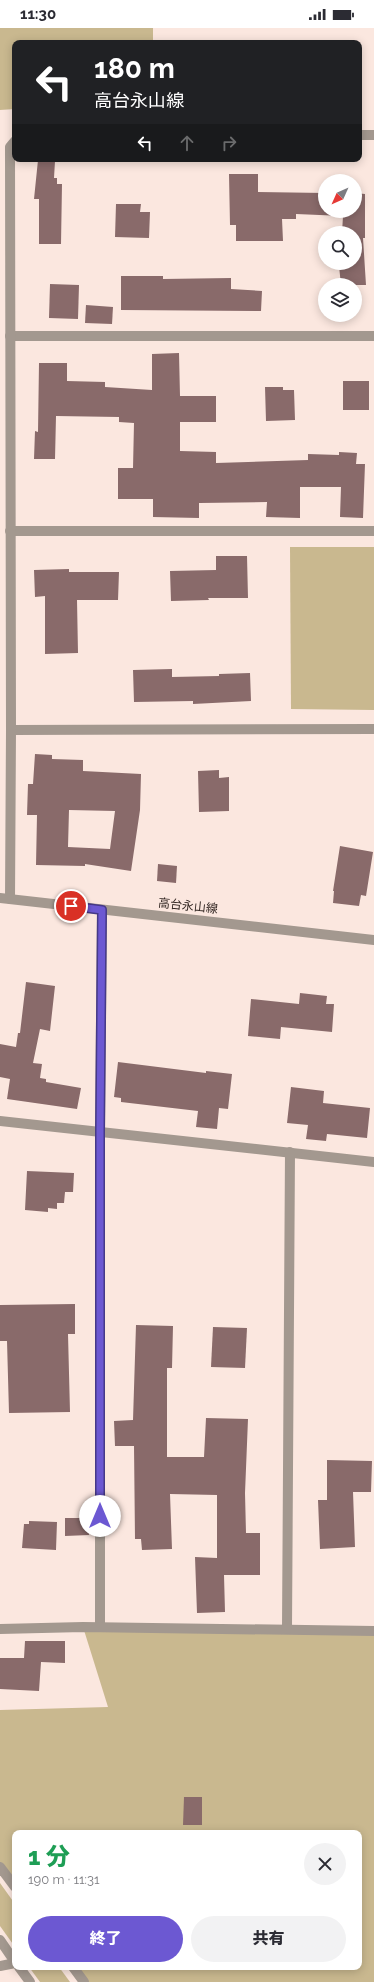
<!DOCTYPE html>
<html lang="ja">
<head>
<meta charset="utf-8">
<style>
  :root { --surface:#fff; --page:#f2f2f3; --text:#2b2b33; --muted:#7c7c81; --accent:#6c58d2 }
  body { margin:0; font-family:Raleway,"Noto Sans JP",sans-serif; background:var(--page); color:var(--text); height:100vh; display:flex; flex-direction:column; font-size:15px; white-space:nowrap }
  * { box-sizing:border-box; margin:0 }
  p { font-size:13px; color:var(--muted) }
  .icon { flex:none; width:22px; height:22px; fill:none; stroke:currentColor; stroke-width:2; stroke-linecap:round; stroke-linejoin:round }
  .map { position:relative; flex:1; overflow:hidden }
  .panel { position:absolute; left:12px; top:1802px; width:350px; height:140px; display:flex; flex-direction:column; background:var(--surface); border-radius:8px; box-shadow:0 2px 10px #0003 }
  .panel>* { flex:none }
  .top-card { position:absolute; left:12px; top:12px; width:350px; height:122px; border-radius:8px; box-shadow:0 2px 10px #0003; background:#202124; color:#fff; overflow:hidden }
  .needle { width:26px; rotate:225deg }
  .buttons { position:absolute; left:318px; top:146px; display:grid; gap:8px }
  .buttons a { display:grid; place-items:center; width:44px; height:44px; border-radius:50%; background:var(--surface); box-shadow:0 2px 10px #0003; font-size:20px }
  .pin { position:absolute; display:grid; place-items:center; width:34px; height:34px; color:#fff; margin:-17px; border:2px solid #fff; border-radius:50%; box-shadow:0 1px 4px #0007 }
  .me { position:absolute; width:44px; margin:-22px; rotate:0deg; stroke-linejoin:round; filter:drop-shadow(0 0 3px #0008) }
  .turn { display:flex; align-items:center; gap:14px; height:84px; padding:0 16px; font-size:18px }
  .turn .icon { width:52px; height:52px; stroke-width:2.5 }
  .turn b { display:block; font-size:28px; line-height:34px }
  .lanes { display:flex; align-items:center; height:38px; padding:0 16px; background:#0003; justify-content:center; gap:20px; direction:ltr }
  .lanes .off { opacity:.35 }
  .round { display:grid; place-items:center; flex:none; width:42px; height:42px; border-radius:21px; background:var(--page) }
  .head { display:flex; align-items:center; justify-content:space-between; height:68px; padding:0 16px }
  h1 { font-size:24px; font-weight:800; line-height:30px; color:#1e9e55 }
  .primary-button { display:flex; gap:8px; margin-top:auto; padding:8px 16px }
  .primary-button a { flex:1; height:46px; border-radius:24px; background:var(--accent); color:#fff; font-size:16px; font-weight:800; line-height:46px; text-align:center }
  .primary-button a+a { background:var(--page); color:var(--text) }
  .status { display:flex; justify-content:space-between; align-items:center; height:28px; padding:0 20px; background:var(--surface); direction:ltr }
  .status svg { height:11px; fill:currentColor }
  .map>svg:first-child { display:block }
  .green { fill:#c9b88f }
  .building { fill:#896a6a; fill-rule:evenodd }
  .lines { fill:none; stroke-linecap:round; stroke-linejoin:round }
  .minor { stroke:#a3988f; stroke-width:10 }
  .route-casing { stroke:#463988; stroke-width:10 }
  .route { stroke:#6c58d2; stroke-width:7 }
  .labels { text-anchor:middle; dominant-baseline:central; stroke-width:4; stroke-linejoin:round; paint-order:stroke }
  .street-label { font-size:12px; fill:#342824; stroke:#fbe7df }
</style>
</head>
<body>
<div class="status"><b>11:30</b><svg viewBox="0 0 49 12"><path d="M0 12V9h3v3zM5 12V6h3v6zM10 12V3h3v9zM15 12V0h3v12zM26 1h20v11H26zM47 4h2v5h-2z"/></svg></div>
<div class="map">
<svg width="374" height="1954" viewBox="0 0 374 1954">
  <rect width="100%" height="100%" fill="#fbe7df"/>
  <!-- green -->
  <g class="green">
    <path d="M0,0h153v15h-138v66l-15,1z"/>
    <path d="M290,519h84v163l-83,-1z"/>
    <path d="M83,1599l291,4v351h-290l-11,-15h286v-134h-344v54l-15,-20v-157l108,-3z"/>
    <path d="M0,1855l15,21v43l-15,-21z"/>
    <path d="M29,1939h30l11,15h-30z"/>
  </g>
  <!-- building -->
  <g class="building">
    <path d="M38,132l17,1 -1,17h3v6h5l-1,60h-22v-45h-5z"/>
    <path d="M229,146h29v18l67,1v18h30v-18l10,1v44h-2l3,47h-25l-2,-19h3v-3h13v-30h-13l1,-17 -47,-2v5h-14l1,22h-47v-16h-6z"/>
    <path d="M116,176h25l-1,8h10l-1,26 -34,-1z"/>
    <path d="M121,248h42v3l68,-1v11l31,2 -1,20 -140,-1z"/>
    <path d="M50,256l29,1 -1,34 -29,-1z"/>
    <path d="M86,277l27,2 -1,17 -27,-1z"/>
    <path d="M179,325l1,43h36v26h-36v29l36,1v11l92,-3v-6l31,1v-3l18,1 -1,11h9l-2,54 -23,-1 1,-30h-41v31l-34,-1 1,-15 -68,1v15l-46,-1v-18h-35v-31h15l1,-45 -15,-1v-5l-63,-1 -1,43h-21l1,-28 3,1 1,-69h28v18l38,1v5l47,3v-36z"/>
    <rect x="343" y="353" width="26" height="29"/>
    <path d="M265,359h18v3h11l1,30 -29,1z"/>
    <path d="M216,528h31l1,42h-40l1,2 -38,1 -1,-30 46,-1z"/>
    <path d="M69,541v3h50l-1,28h-41l1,53 -33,1v-58l-10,1 -1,-27z"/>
    <path d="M172,641v8l47,-1v-2l31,-1 1,28 -58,3v-3l-59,1 -1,-32z"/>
    <path d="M35,726l17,1v4l31,1v11l58,3 -1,36 -9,61 -46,-7v2l-49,-1 1,-50h-10l1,-31h5zM69,782l46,1 -5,38 -42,-2z"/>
    <path d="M219,742v8l10,-1v34l-30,1 -1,-41z"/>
    <path d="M340,818l33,6 -7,44 -5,-1 -2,11 -26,-3 1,-12h-1z"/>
    <path d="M158,836l19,2 -1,17 -19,-2z"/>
    <path d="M26,954l29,4 -5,45 -10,-2 -7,34 9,1 -2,14 6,1v3l35,6 -4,21 -70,-10 3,-20 -10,-2v-33l16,3 2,-14h2z"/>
    <path d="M300,965l27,3 -1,8h8l-2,28 -51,-5 -1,12 -32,-3 3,-37 48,5z"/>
    <path d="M118,1034l88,11v-2l26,3 -4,35 -9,-1 -2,21 -21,-2 2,-16 -77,-9v-4l-7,-1z"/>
    <path d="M291,1059l33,4 -1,12 47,5 -3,30 -40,-4 -1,7 -20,-2 2,-14 -21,-2z"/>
    <path d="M27,1143l47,2 -1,19h-8l-1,11h-7v6l-9,-1v4l-23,-2z"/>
    <path d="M75,1276v30h-7l2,78 -61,1 -2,-72h-7v-36z"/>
    <path d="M136,1297l37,1 -1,42h-5v89h37l2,-39 42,1 -3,74 1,40h14v42h-36l1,37 -28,1 -2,-56 22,1v-63l-47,-1 2,55 -30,1 -1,-11h-6l-1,-93h-19l-1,-25 19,-1z"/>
    <path d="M213,1299l34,1 -2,40 -34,-1z"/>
    <path d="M327,1432l45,1 -1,31h-18l2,55 -35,2 -2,-49h9z"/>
    <path d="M65,1490h23l1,17 -24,1z"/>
    <path d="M29,1493l28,1 -1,28 -34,-2 2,-24h5z"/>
    <path d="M25,1613h40v22l-24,-1 -2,29 -39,-2v-31h24z"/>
    <path d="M184,1769h18v28h-19z"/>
  </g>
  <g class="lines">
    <!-- minor -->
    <g class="minor">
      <path d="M359,107h15"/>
      <path d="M10,308h364"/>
      <path d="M10,503h364"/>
      <path d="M11,702l363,-1"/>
      <path d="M0,870l374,42"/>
      <path d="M10,871l1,-169 -1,-583 5,-6"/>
      <path d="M0,1093l374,41"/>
      <path d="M100,1599v-495l2,-222"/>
      <path d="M0,1601l83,-2 291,4"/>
      <path d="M287,1601l3,-477"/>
      <path d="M0,1839l15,20"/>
      <path d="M0,1912l15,22"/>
      <path d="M0,1938l15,-3"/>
      <path d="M19,1939l11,15"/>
      <path d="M73,1939l11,15"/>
    </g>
  </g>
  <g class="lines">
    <!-- route casing -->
    <g class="route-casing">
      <path id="route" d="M71,878l31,4 -2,222v384"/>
    </g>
    <!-- route -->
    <use href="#route" class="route"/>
  </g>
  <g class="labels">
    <!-- street labels -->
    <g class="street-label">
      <text transform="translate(188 878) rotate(6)">高台永山線</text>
    </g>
  </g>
</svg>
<div class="buttons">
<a><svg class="needle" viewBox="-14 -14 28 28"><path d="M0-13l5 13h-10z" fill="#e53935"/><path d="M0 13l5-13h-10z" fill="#7c7c81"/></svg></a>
<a><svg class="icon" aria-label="search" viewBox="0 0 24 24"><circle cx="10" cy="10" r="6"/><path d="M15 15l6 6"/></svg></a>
<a><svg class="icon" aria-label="layers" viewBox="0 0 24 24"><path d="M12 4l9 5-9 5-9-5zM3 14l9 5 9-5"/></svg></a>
</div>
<div class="pin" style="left:71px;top:878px;background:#d93025"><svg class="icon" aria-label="arrive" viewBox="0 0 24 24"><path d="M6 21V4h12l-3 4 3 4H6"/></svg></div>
<svg class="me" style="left:100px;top:1488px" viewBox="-20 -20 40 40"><circle r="19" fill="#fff"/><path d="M0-13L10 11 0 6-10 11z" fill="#6c58d2"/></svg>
<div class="top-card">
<div class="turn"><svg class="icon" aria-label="left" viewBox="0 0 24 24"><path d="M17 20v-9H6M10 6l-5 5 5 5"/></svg><div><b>180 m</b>高台永山線</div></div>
<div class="lanes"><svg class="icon" aria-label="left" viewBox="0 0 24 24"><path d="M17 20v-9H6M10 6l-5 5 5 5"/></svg><svg class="icon off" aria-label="ahead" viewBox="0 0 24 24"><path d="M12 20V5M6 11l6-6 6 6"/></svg><svg class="icon off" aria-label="right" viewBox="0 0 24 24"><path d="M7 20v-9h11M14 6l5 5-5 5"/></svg></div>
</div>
<section class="panel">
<div class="head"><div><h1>1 分</h1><p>190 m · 11:31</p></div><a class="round"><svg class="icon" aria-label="close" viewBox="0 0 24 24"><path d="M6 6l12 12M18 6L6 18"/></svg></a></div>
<div class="primary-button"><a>終了</a><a>共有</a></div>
</section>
</div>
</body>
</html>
